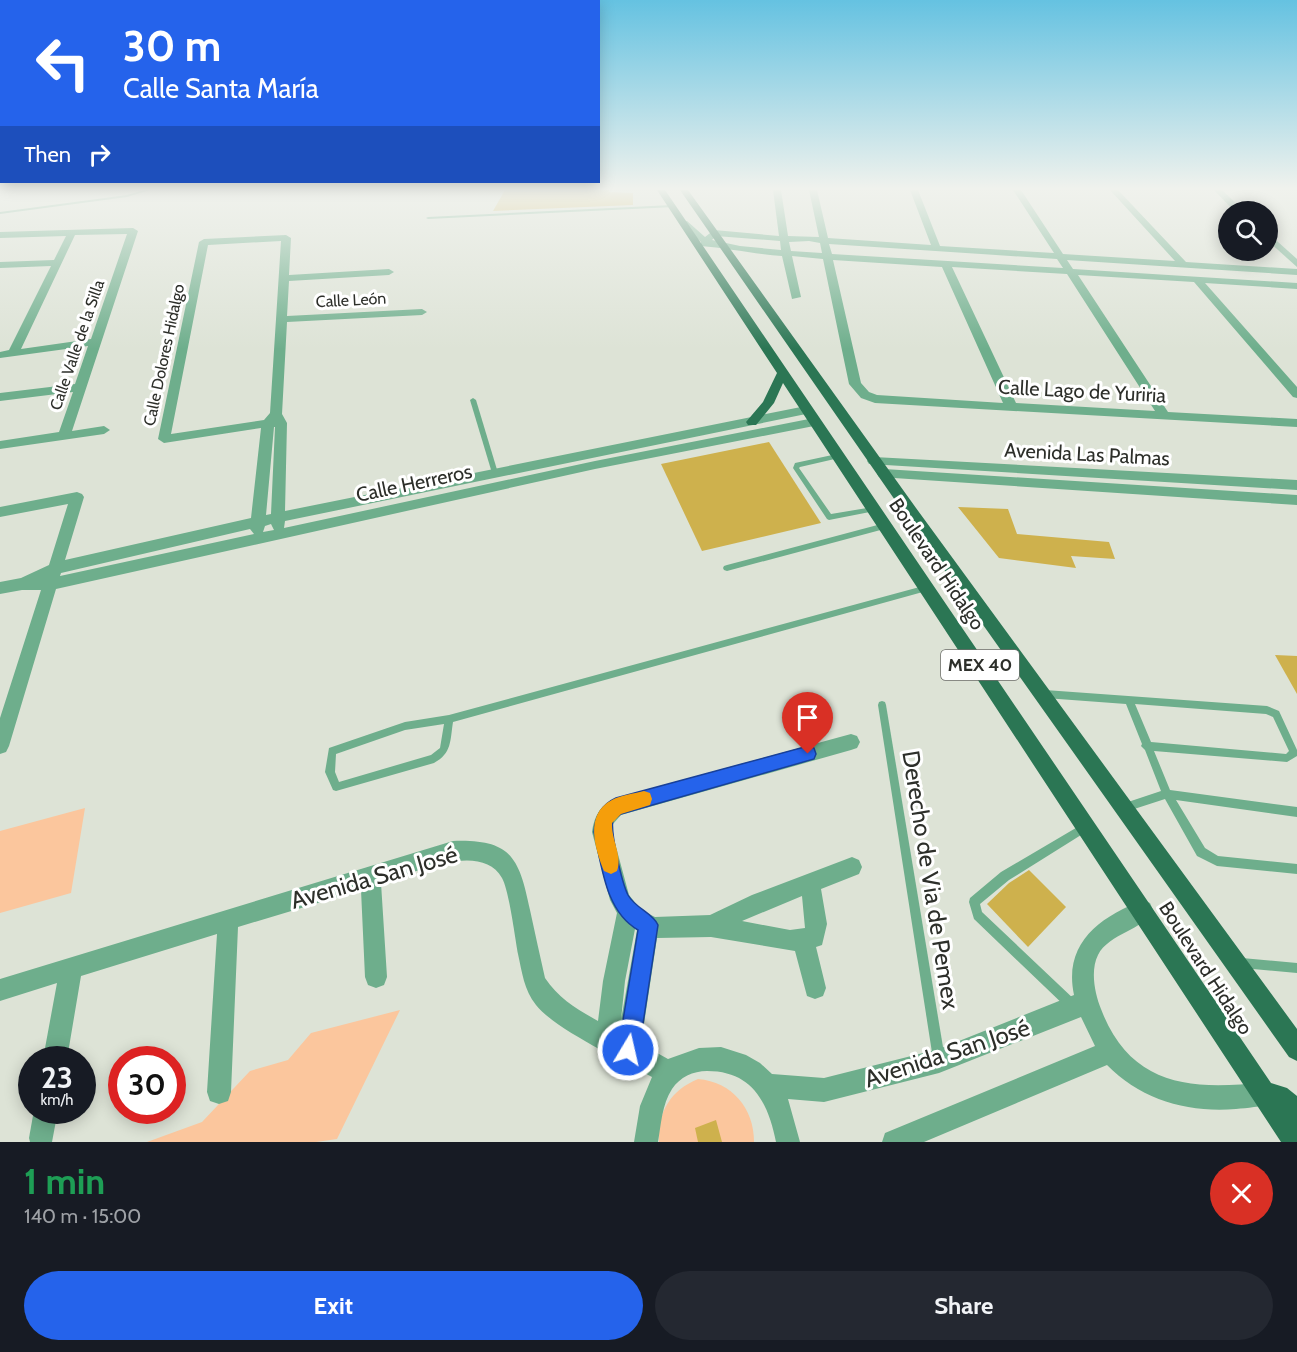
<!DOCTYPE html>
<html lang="en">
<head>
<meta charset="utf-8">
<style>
  :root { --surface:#171b24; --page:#242831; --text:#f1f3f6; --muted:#9ea1a6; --accent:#2563eb }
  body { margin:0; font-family:Cabin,sans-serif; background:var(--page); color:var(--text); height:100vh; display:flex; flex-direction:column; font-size:22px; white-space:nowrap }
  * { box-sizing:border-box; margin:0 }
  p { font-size:20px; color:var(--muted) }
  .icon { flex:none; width:33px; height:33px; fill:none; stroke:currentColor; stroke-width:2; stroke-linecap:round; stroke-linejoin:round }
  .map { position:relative; height:1142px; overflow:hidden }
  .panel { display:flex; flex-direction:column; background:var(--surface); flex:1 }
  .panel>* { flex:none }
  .hud { position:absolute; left:0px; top:0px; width:600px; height:183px; box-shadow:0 3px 15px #0003; background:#2563eb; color:#fff; overflow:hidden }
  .fabs { position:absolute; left:1218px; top:201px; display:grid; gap:12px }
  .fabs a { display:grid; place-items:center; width:60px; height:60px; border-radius:50%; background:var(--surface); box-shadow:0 3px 15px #0003; font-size:30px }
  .speed { position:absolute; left:18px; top:1046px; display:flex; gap:12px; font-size:30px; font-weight:700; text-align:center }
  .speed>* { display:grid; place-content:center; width:78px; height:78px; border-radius:50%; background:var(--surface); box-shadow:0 3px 15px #0003; line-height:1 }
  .speed small { font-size:15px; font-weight:400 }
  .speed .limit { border:9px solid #d22; background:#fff; color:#111 }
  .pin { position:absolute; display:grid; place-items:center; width:51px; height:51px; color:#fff; margin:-62px -26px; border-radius:50% 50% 50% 0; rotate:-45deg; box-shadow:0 0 6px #0007 }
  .pin .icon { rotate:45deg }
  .me { position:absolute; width:66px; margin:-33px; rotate:9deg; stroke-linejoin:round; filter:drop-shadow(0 0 4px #0008) }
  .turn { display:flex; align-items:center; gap:21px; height:126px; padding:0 24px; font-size:27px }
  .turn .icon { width:78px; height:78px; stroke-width:2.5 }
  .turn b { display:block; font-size:42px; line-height:51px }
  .then { display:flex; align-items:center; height:57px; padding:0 24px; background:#0003; gap:12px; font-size:22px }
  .round { display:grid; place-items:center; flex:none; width:63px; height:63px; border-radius:32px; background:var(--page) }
  .head { display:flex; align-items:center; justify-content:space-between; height:102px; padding:0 24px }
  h1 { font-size:36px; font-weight:700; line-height:45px; color:#1e9e55 }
  .action { display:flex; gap:12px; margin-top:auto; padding:12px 24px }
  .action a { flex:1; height:69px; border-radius:36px; background:var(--accent); color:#fff; font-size:24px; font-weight:700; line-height:69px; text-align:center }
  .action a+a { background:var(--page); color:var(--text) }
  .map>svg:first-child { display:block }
  .green { fill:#fbc69d }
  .building { fill:#ceb14d }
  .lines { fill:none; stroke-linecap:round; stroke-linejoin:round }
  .service { fill:#6eae8c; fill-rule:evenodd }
  .minor { fill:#6eae8c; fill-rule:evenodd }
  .primary { fill:#2b7654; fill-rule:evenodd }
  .route { fill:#2563eb; stroke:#184099; stroke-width:1.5 }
  .slow { fill:#f59e0b }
  .labels { text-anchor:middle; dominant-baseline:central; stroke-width:6; stroke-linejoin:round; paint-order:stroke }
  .far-street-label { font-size:16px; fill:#2d2f2a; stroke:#fff }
  .shield { fill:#fff; stroke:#6c6d6a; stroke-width:1.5 }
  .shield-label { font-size:18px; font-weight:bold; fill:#2d2f2a }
  .street-label { font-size:20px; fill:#2d2f2a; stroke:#fff }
  .near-street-label { font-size:24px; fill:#2d2f2a; stroke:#fff }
</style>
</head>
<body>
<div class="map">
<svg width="1297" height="1142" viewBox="0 0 1297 1142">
  <rect width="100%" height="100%" fill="#dde3d6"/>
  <!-- green -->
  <g class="green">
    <path d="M85,808l-14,85 -71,20v-82z"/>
    <path d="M400,1010l-63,129 -21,3h-169l55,-20 48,-51 38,-11 23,-27z"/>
    <path d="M698,1079c34,3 56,29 56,63h-95c-2,-30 12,-52 39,-63z"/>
  </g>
  <!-- building -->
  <g class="building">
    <path d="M505,190h104v2l24,1v12l-140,6z"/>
    <path d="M769,442l52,81 -119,28 -41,-87z"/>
    <path d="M958,507l50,2 9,25 92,8 6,17 -44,-3 5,12 -77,-10z"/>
    <path d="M1275,655l22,1v38z"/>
    <path d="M1029,870l37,37 -38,40 -41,-43 22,-21z"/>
    <path d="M716,1120l6,22h-24l-3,-14z"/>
  </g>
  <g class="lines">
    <!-- service -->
    <g class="service">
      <path d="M145,190h5l-23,7 -127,17v-2l127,-17z"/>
      <path d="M672,205l2,1v1l-246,12 -2,-1 2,-1z"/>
      <path d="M473,398l3,2 22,73 -1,2h-2l-3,-2 -22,-73z"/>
      <path d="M837,454h2l1,2 -1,2 -39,9 -1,1 32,46 42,-7h2l1,2 -1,2 -46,9 -2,-1 -34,-51 2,-5z"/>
      <path d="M885,523l3,1 1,2 -1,2 -161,43 -3,-1 -1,-2 1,-2 3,-1z"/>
      <path d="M927,585l3,1 1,2 -1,2 -477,132c-3,19 -1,31 -19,41l-98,28 -3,-1 -8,-18 4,-24 76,-26 44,-7zM444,724l-4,24 -9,7 -92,27 -4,-10 1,-18 69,-24z"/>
      <path d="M1045,690l222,16 12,5 18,39v6l-10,6 -133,-11 16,39 127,17v10l-121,-17 29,48 13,8 79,8v10l-80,-8 -20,-10 -32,-57 -40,13 -3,-2 -2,-3 2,-3 39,-13 -16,-41 -4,-4 1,-2 -16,-40 -81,-6 -3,-1 -1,-3 1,-3zM1135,704l131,10 7,3 16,34 -3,3 -135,-12z"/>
      <path d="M882,701l3,1 1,3 59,354 -2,4 -4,2 -4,-2 -2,-4 -55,-354 1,-3z"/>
      <path d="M1086,822l3,2 2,3 -2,3 -80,50 -29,24 2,8 94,89 2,4 -2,4 -4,2 -4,-2 -94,-90 -5,-17 1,-4 31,-26z"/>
      <path d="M1242,958l55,5v10l-55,-5 -4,-1 -1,-4 1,-4z"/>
    </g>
    <!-- minor -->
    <g class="minor">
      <path d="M773,190h8l7,46 31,1 -10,-47h8l11,48 103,7 -21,-55h8l22,56 114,7 -41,-63h8l42,64 112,7 -65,-71h8l68,72 111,7v6l-230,-15 6,9 224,14v6l-92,-6 92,104v11l-4,-1 -99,-115 -116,-7 90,137 129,7v8l-422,-24 -14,-5 -12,-14 -26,-125 -31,-3 9,41 -9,2 -10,-43c-27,-2 -56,-8 -81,-10v-4l-21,-19 7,-2 18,16 9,-7 65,6zM716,236l64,5 1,9 -41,-4 -28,-6zM809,241l11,2 2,10 -31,-2 -2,-9zM829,244l228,15 6,9 -231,-14zM833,260l109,7 61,136 -126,-8 -8,-3 -8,-9zM952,267l115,7 88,137 -139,-8z"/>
      <path d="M1214,190h8l23,22h-10z"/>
      <path d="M133,228l5,3 -66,200 32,-5 6,4 -6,4 -104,15v-8l59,-9 14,-40 -73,9v-8l75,-9 13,-38 -88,12v-6l9,-2 42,-84 -51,2v-6l54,-2 12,-24 -66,2v-6zM127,234l-36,105 -70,10 54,-114z"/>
      <path d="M1268,233l29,26v8l-29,-26z"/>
      <path d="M286,235l5,3 -2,37 100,-6 5,3 -5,3 -100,6 -2,35 135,-7 5,3 -5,3 -135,7 -5,92 5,9 -2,88 521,-105 6,4 -6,4 -521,107 -1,7 311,-67 219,-43 6,4 -6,4 -219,43 -539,120 -47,157 -3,6 -6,2v-36l41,-128h-19l-22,4v-12l21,-4 28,-13 19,-61 -68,13v-10l77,-15 5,2 2,3 -19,63 186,-42 10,-90 -97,15 -6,-4 41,-197 5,-3zM281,241l-11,172 -6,7 -93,14 37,-189zM275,427l-4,87 -5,1 8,-88zM271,524l3,6 -11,2 2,-6zM250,529l4,5 -194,42 1,-3z"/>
      <path d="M874,457l423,23v10l-428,-26 -2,-3 2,-3z"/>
      <path d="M884,469l413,26v10l-418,-28 -2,-3z"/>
      <path d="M851,734l6,2 3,6 -3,6 -6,2 -230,65 -8,9 -1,8 17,63 12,15 14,7 55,-2 42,-20 100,-38 7,3 3,7 -3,7 -38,15 6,35 -5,21 -6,2 10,41 -3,8 -8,3 -8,-3 -12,-45 -84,-14 -54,1 -16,106 27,15 31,-11 22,-1 25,8 14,8 12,11 52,4 115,-29 135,-54c-11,-52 26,-78 69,-95l7,3 3,7c-8,20 -44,23 -55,45 -8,16 -3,39 3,54 29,77 91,82 163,73l9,3 3,9 -3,9c-12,4 -25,5 -37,6 -48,4 -95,-9 -129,-44l-183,77h-42l3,-9 210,-87 -14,-29 -142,56 -115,29 -36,-3 12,43h-24c-8,-40 -24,-71 -69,-71 -14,0 -27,6 -35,18 -10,15 -11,36 -14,53h-24l6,-36 12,-29c-30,-17 -96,-47 -116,-72 -12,-15 -14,-33 -18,-51 -3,-16 -9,-64 -16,-76 -21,-38 -90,-4 -121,5l6,94 -3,8 -8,3 -8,-3 -3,-8 -4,-87 -123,37 -7,165 -3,9 -9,3 -9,-3 -3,-9 10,-158 -136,42 -14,83h-24l14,-76 -57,18v-22l453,-138c59,-2 66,17 77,69 5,23 10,46 15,68 14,21 32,31 53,43l5,-40 14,-68 -7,-13 -18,-68c2,-16 9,-28 24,-34zM802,896l3,32 -15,2 -48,-9zM635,929l2,1 -16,90 4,-39z"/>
      <path d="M34,1110h24l-6,32h-22l-1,-4z"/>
    </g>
    <!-- primary -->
    <g class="primary">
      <path d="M657,190h8l606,893 16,5 10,8v46h-16l-498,-759 -9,20 -18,22h-8l-2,-3 17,-20 14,-29z"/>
      <path d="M680,190h8l228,318 381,521v32l-8,-4 -383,-541z"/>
    </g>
  </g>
  <!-- sky -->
  <linearGradient id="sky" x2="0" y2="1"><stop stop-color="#65c2e1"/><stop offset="0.54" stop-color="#f0f2ed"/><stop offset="1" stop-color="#f0f2ed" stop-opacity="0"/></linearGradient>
  <rect width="1297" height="349" fill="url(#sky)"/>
  <!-- route -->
  <path class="route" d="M808,746l6,2 2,6 -2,5 -193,55 -8,6c-3,12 9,63 15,75 8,14 25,18 30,30l-19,125 -3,8 -8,3 -7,-3 -3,-8 20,-120c-33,-19 -36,-64 -44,-98 1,-16 7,-27 22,-34z"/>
  <!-- slow -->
  <path class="slow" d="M644,791l6,2 2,6 -2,6 -29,9 -9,9c-1,16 11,34 5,48l-6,3 -7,-3c-9,-22 -20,-57 8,-71 9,-5 21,-6 32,-9z"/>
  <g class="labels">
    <!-- far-street labels -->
    <g class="far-street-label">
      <text transform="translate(351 300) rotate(-3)">Calle León</text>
      <text transform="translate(77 345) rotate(-71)">Calle Valle de la Silla</text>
      <text transform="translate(164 355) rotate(-78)">Calle Dolores Hidalgo</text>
    </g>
    <!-- shield labels -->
    <rect class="shield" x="941" y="650" width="78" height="30" rx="4.5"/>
    <g class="shield-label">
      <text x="980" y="665">MEX 40</text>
    </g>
    <!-- street labels -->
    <g class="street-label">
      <text transform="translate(1082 391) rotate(3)">Calle Lago de Yuriria</text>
      <text transform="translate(1087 454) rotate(3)">Avenida Las Palmas</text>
      <text transform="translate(414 483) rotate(-12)">Calle Herreros</text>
      <text transform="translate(937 564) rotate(56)">Boulevard Hidalgo</text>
      <text transform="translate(1206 968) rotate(57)">Boulevard Hidalgo</text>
    </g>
    <!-- near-street labels -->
    <g class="near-street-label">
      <text transform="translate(374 877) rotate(-16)">Avenida San José</text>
      <text transform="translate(931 880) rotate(81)">Derecho de Via de Pemex</text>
      <text transform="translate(947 1053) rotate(-18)">Avenida San José</text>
    </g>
  </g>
</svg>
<div class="fabs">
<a><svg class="icon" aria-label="search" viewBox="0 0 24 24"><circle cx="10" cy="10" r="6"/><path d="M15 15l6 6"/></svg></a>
</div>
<div class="speed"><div>23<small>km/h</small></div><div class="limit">30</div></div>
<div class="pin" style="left:808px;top:754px;background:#d93025"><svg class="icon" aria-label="arrive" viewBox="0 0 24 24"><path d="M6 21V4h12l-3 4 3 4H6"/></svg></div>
<svg class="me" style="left:628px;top:1050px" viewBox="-20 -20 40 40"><circle r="17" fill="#2563eb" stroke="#fff" stroke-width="3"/><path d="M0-11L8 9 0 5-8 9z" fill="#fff"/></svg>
<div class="hud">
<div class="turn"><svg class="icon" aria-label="left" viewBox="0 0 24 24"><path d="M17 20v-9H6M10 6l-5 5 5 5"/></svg><div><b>30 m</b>Calle Santa María</div></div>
<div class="then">Then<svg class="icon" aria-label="right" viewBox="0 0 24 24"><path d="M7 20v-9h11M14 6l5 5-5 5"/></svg></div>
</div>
</div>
<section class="panel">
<div class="head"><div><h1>1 min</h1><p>140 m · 15:00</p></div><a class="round" style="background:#d93025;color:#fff"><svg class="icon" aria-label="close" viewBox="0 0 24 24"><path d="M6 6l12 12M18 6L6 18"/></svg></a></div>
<div class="action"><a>Exit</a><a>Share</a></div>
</section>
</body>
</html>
